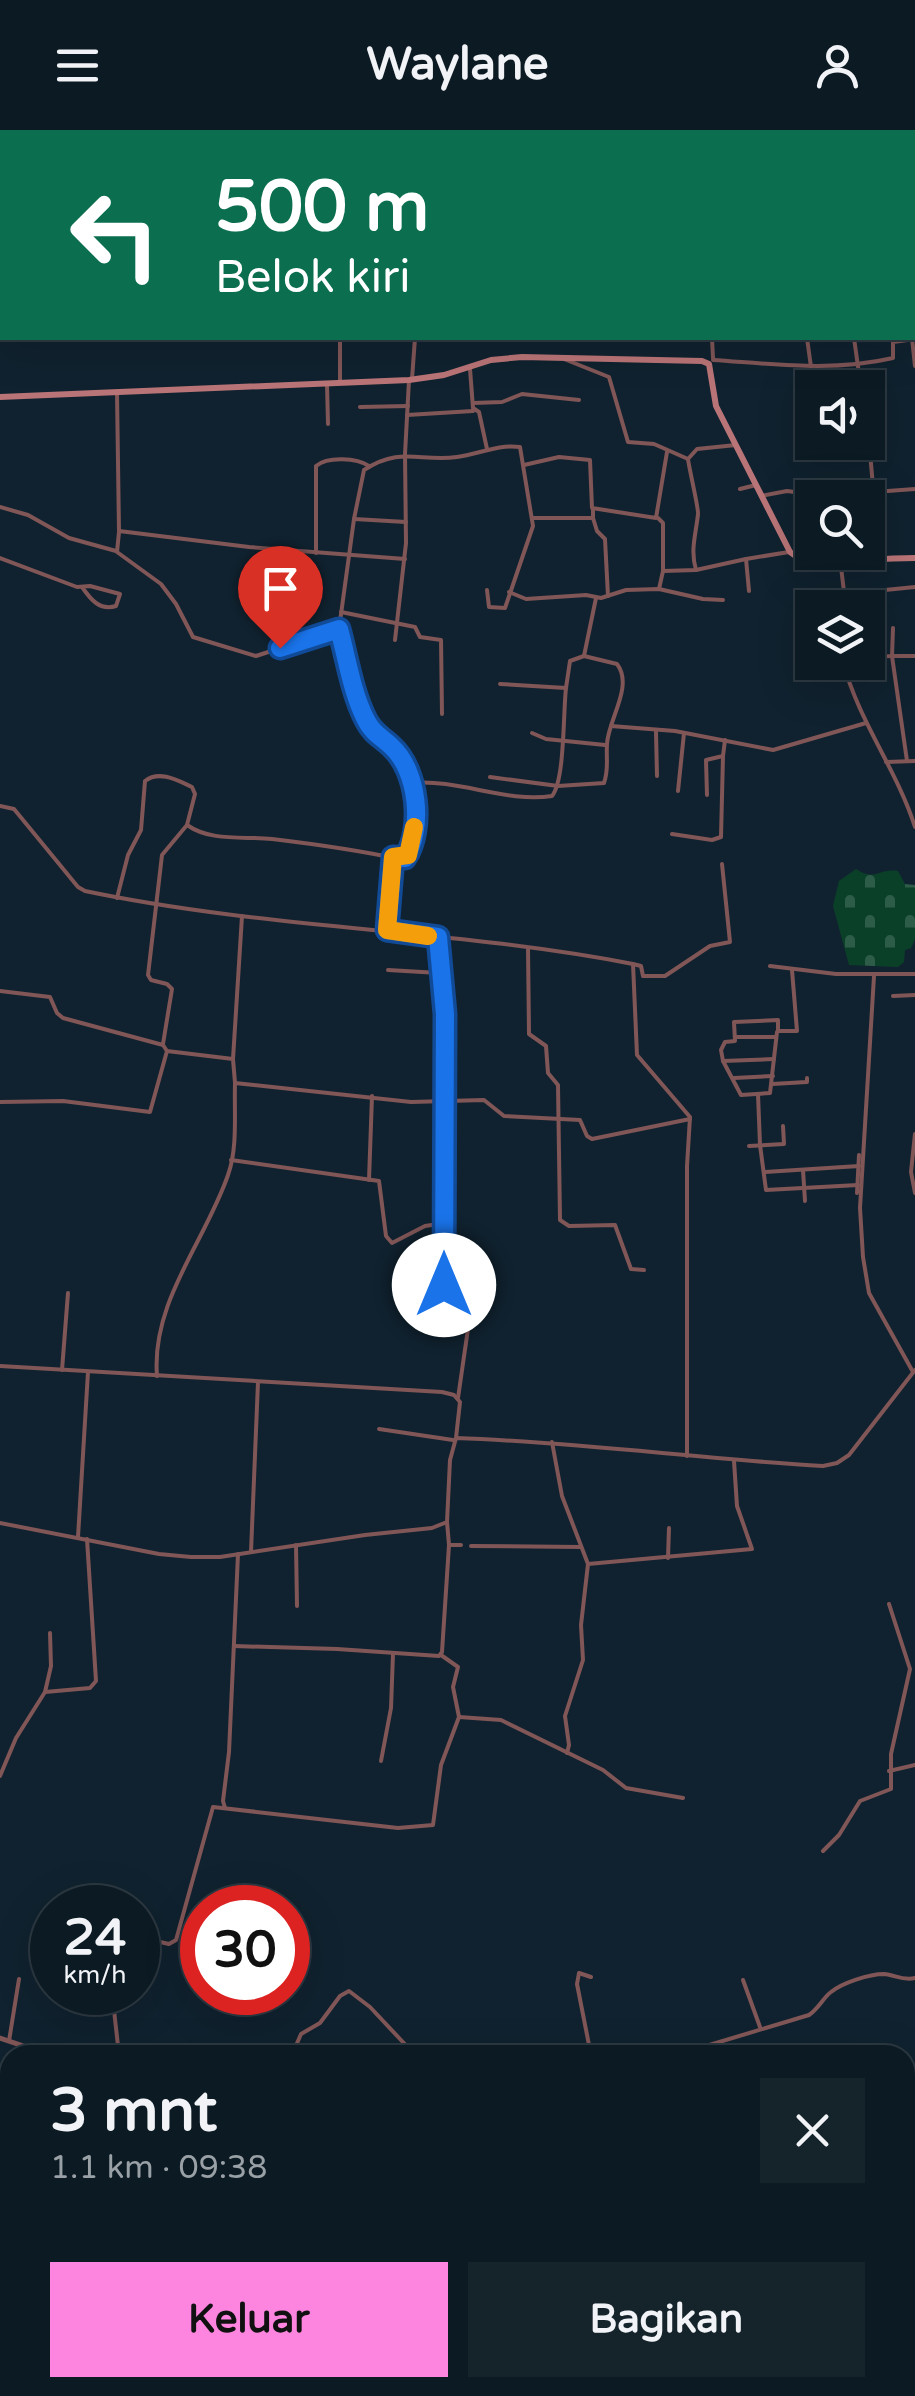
<!DOCTYPE html>
<html lang="id">
<head>
<meta charset="utf-8">
<style>
  :root { --surface:#0c1a23; --page:#15232b; --text:#f1f3f6; --muted:#9aa1a6; --line:#2c3841; --accent:#fe85df }
  body { margin:0; font-family:"Varela Round",sans-serif; background:var(--page); color:var(--text); height:100vh; display:flex; flex-direction:column; font-size:38px; white-space:nowrap }
  * { box-sizing:border-box; margin:0 }
  p { font-size:32px; color:var(--muted) }
  .icon { flex:none; width:55px; height:55px; fill:none; stroke:currentColor; stroke-width:2; stroke-linecap:round; stroke-linejoin:round }
  .map { position:relative; flex:1; overflow:hidden }
  .details { position:absolute; left:0px; top:1915px; width:915px; height:352px; display:flex; flex-direction:column; background:var(--surface); border-radius:30px 30px 0 0; box-shadow:0 10px 40px #0002,0 0 0 2px var(--line) }
  .details>* { flex:none }
  .top-card { position:absolute; left:0px; top:0px; width:915px; height:210px; box-shadow:0 10px 40px #0002,0 0 0 2px var(--line); background:#0b6e4f; color:#fff; overflow:hidden }
  .buttons { position:absolute; left:795px; top:240px; display:grid; gap:20px }
  .buttons a { display:grid; place-items:center; width:90px; height:90px; border-radius:0px; background:var(--surface); box-shadow:0 10px 40px #0002,0 0 0 2px var(--line); font-size:50px }
  .speed { position:absolute; left:30px; top:1755px; display:flex; gap:20px; font-size:50px; font-weight:700; text-align:center }
  .speed>* { display:grid; place-content:center; width:130px; height:130px; border-radius:50%; background:var(--surface); box-shadow:0 10px 40px #0002,0 0 0 2px var(--line); line-height:1 }
  .speed small { font-size:25px; font-weight:400 }
  .speed .limit { border:15px solid #d22; background:#fff; color:#111 }
  .pin { position:absolute; display:grid; place-items:center; width:85px; height:85px; color:#fff; margin:-102px -42px; border-radius:50% 50% 50% 0; rotate:-45deg; box-shadow:0 0 10px #0007 }
  .pin .icon { rotate:45deg }
  .me { position:absolute; width:110px; margin:-55px; rotate:0deg; stroke-linejoin:round; filter:drop-shadow(0 0 8px #0008) }
  .turn { display:flex; align-items:center; gap:35px; height:210px; padding:0 50px; font-size:45px }
  .turn .icon { width:130px; height:130px; stroke-width:2.5 }
  .turn b { display:block; font-size:70px; line-height:85px }
  .round { display:grid; place-items:center; flex:none; width:105px; height:105px; border-radius:0px; background:var(--page) }
  .overview { display:flex; align-items:center; justify-content:space-between; height:170px; padding:0 50px }
  h1 { font-size:60px; font-weight:700; line-height:75px }
  .button { display:flex; gap:20px; margin-top:auto; padding:20px 50px }
  .button a { flex:1; height:115px; border-radius:0px; background:var(--accent); color:#111; font-size:40px; font-weight:700; line-height:115px; text-align:center }
  .button a+a { background:var(--page); color:var(--text) }
  header { display:flex; justify-content:space-between; align-items:center; height:130px; padding:0 50px; background:var(--surface); font-size:45px; font-weight:700 }
  .map>svg:first-child { display:block }
  .cemetery { fill:url(#cemetery-stones) }
  .water { fill:url(#water-ripples) }
  .lines { fill:none; stroke-linecap:round; stroke-linejoin:round }
  .river { stroke:#15458b; stroke-width:9 }
  .minor { stroke:#815657; stroke-width:4 }
  .tertiary { stroke:#815657; stroke-width:5 }
  .secondary { stroke:#b97477; stroke-width:6 }
  .route-casing { stroke:#114b97; stroke-width:25 }
  .route { stroke:#1a73e8; stroke-width:18 }
  .slow { stroke:#f59e0b; stroke-width:18 }
</style>
</head>
<body>
<header><svg class="icon" aria-label="menu" viewBox="0 0 24 24"><path d="M4 6h16M4 12h16M4 18h16"/></svg>Waylane<svg class="icon" aria-label="person" viewBox="0 0 24 24"><circle cx="12" cy="8" r="4"/><path d="M4 21q1-7 8-7t8 7"/></svg></header>
<div class="map">
<svg width="915" height="2266" viewBox="0 0 915 2266">
  <defs>
    <pattern id="cemetery-stones" width="16" height="16" patternUnits="userSpaceOnUse" patternTransform="scale(2.5)"><rect width="16" height="16" fill="#0a4028"/><path d="M2 7V4a2 2 0 0 1 4 0v3zM10 15v-3a2 2 0 0 1 4 0v3z" fill="#2d5c48"/></pattern>
    <pattern id="water-ripples" width="26" height="14" patternUnits="userSpaceOnUse" patternTransform="scale(2.5)"><rect width="26" height="14" fill="#15458b"/><path d="M2 4q2-2 4 0t4 0M15 11q2-2 4 0t4 0" fill="none" stroke="#37609c"/></pattern>
  </defs>
  <rect width="100%" height="100%" fill="#10222f"/>
  <!-- cemetery -->
  <path class="cemetery" d="M856,739c20,13 22,-1 42,2l7,13 10,1v54l-4,9 -6,2 -1,12 -6,5 -49,-2 -16,-59 6,-25z"/>
  <!-- water -->
  <path class="water" d="M467,1131l13,3 7,18 -22,7 -5,-10z"/>
  <g class="lines">
    <!-- river -->
    <g class="river">
      <path d="M900,0v2"/>
      <path d="M912,51l3,6"/>
    </g>
    <!-- minor -->
    <g class="minor">
      <path d="M30,0l1,2"/>
      <path d="M387,0l2,2"/>
      <path d="M475,0v2"/>
      <path d="M561,0l2,2"/>
      <path d="M679,0l1,2"/>
      <path d="M762,0l1,2"/>
      <path d="M814,0v2"/>
      <path d="M82,2v-2"/>
      <path d="M341,2v-2"/>
      <path d="M420,2v-2"/>
      <path d="M423,2l4,-2"/>
      <path d="M634,2l1,-2"/>
      <path d="M840,2v-2"/>
      <path d="M0,51h2"/>
      <path d="M712,208l1,20"/>
      <path d="M807,208l4,29"/>
      <path d="M854,208l7,50"/>
      <path d="M912,208l3,28"/>
      <path d="M564,229l45,18 19,65 26,2 34,15 9,-10 39,-4"/>
      <path d="M713,230c61,4 120,12 180,-2v-16l22,-3"/>
      <path d="M470,239l3,39 6,4 8,37"/>
      <path d="M412,249l3,-41"/>
      <path d="M340,253v-45"/>
      <path d="M327,254l1,40"/>
      <path d="M117,263l2,138 130,16 156,12"/>
      <path d="M473,273l29,-1 20,-8 57,6"/>
      <path d="M360,277l48,-1"/>
      <path d="M407,285l66,-4"/>
      <path d="M868,300l7,79 -7,18"/>
      <path d="M688,329c1,9 11,51 10,55 -2,20 -8,36 -2,56"/>
      <path d="M524,335l35,-8 31,3 2,48 64,10 11,-66"/>
      <path d="M740,359l16,-4"/>
      <path d="M761,366l26,-5 53,7"/>
      <path d="M857,368l17,-6 41,-3"/>
      <path d="M0,377l28,8 41,23 47,13"/>
      <path d="M532,388h61v-9"/>
      <path d="M593,388l4,13 8,8 3,57"/>
      <path d="M658,388l5,5v48l33,-1 50,-11"/>
      <path d="M354,389l52,3"/>
      <path d="M119,402l-2,20 44,32 15,20 17,33 63,19 83,-27"/>
      <path d="M316,423v-87c12,-10 41,-8 53,0"/>
      <path d="M0,428l77,29 13,-1 30,8 -4,12c-16,5 -25,-6 -34,-19"/>
      <path d="M852,433l5,-11"/>
      <path d="M816,434l1,-12"/>
      <path d="M841,437l5,41"/>
      <path d="M659,459l4,-18"/>
      <path d="M749,461l-3,-32 43,-7"/>
      <path d="M509,462l17,7 60,-4 15,3 25,-8 33,-1 44,10 20,1"/>
      <path d="M845,464l70,-7"/>
      <path d="M341,482l74,15 5,10 21,3 1,74"/>
      <path d="M395,510l11,-97 -1,-89 4,-74"/>
      <path d="M868,527l24,-1 1,-28"/>
      <path d="M843,532c16,60 54,108 72,165"/>
      <path d="M500,554l66,4 4,-27 14,-5"/>
      <path d="M611,596l64,5 98,19 93,-27"/>
      <path d="M371,600l27,10"/>
      <path d="M656,602l1,44"/>
      <path d="M532,603l14,6 59,6"/>
      <path d="M907,631l-15,-105h23"/>
      <path d="M886,632l29,-1"/>
      <path d="M490,647l68,9 46,-3c5,-14 2,-22 3,-39 1,-24 27,-58 10,-80l-33,-8 12,-58"/>
      <path d="M412,653c47,-4 94,20 140,13 13,-16 11,-83 14,-108"/>
      <path d="M678,661l6,-58"/>
      <path d="M707,665l-1,-35 17,-4 2,-16"/>
      <path d="M0,676l14,3 64,78 7,4c181,38 367,38 548,73l4,91 53,62 -3,49v290"/>
      <path d="M672,704l40,6 9,-3 2,-81"/>
      <path d="M117,768l11,-43 13,-25 4,-49c14,-11 32,-1 47,6l3,7 -8,31c24,17 57,11 85,14 42,5 85,11 127,20l9,-4 4,-11 3,-41 -3,-20 -18,-35 -18,-13 -13,-21 -24,-85 15,-110 10,-49c37,-24 55,-8 93,-13 22,-3 41,-13 63,-10l13,79 -28,82 -16,-1 -2,-17"/>
      <path d="M387,800l6,-73"/>
      <path d="M528,818l1,86 17,12 2,27 10,12 2,135 9,6 46,-1 16,44 13,1"/>
      <path d="M633,834l8,2 2,10h22l45,-30 20,-4 -8,-78"/>
      <path d="M770,836l66,8h79"/>
      <path d="M388,840l51,3"/>
      <path d="M874,846l-14,232 3,49 6,36 44,79"/>
      <path d="M0,861l50,6 7,16 6,5 100,27 4,6 66,8 2,24 176,19 73,-2 20,16 76,4 7,16 5,3 98,-20"/>
      <path d="M893,866l22,-1"/>
      <path d="M735,907h40"/>
      <path d="M163,914l9,-55 -5,-5 -16,-4 -3,-5 14,-120 25,-30"/>
      <path d="M233,929l9,-143"/>
      <path d="M774,929l-51,2 -2,-11 4,-8 10,-1 -1,-19 44,-2v11h19l-5,-61"/>
      <path d="M723,931l18,34 29,-2 7,-61"/>
      <path d="M734,948l39,-2"/>
      <path d="M772,954l35,-2v-4"/>
      <path d="M758,964l2,51 6,45 92,-5"/>
      <path d="M0,972l63,-1 87,11 17,-61"/>
      <path d="M915,1004l-4,38 4,21"/>
      <path d="M749,1016l35,-2 -1,-18"/>
      <path d="M231,1030l148,21 7,55 6,7 33,-17 20,-3 -3,-121 3,-88 -7,-77"/>
      <path d="M803,1040l2,31"/>
      <path d="M765,1042l94,-6"/>
      <path d="M369,1050l3,-84"/>
      <path d="M857,1063l2,-38"/>
      <path d="M445,1093l-4,59 26,11 5,8 -14,97"/>
      <path d="M0,1236l442,26 12,3 6,7 -4,36"/>
      <path d="M62,1240l6,-77"/>
      <path d="M157,1246c-6,-74 48,-134 71,-201 10,-28 6,-63 7,-92"/>
      <path d="M379,1299l74,11"/>
      <path d="M552,1312l10,54 26,68 -7,61 2,35 -18,56 4,29 -2,8"/>
      <path d="M0,1393l159,31 32,3h29l145,-22 67,-7 15,-6 3,-62 6,-22c122,4 244,21 367,28l14,-3 12,-8 66,-85"/>
      <path d="M78,1407l10,-165"/>
      <path d="M296,1415l1,61"/>
      <path d="M449,1415h12"/>
      <path d="M471,1416l110,1"/>
      <path d="M251,1422l7,-170"/>
      <path d="M668,1428l1,-30"/>
      <path d="M588,1434l164,-15 -15,-43 -3,-45"/>
      <path d="M234,1516l103,3 102,7 3,-4 7,-107 -2,-23"/>
      <path d="M45,1562l45,-4 6,-7 -9,-142"/>
      <path d="M459,1587l42,3 102,50 23,18 57,10"/>
      <path d="M381,1631l10,-53 2,-54"/>
      <path d="M889,1641l26,-6"/>
      <path d="M0,1646l16,-38 29,-46 6,-26 -1,-33"/>
      <path d="M225,1678l-2,-7 6,-49 9,-198"/>
      <path d="M823,1721l16,-16 21,-34 31,-12v-35l19,-85 -21,-65"/>
      <path d="M138,1807l31,7 7,-4 37,-133 185,21 35,-3 8,-60 18,-48 -6,-30 5,-20 -17,-12"/>
      <path d="M591,1847l-12,-4 -2,11 14,71"/>
      <path d="M743,1850l17,47"/>
      <path d="M112,1862l7,63"/>
      <path d="M51,1867l61,-1"/>
      <path d="M9,1911l10,-62"/>
      <path d="M292,1925l9,-21 19,-11 20,-27 9,-5 21,16 45,48"/>
      <path d="M676,1925l133,-40c10,-7 14,-17 22,-23 11,-9 38,-18 53,-18 11,1 19,7 31,4"/>
      <path d="M783,2258l4,8"/>
      <path d="M621,2266l28,-8"/>
    </g>
    <!-- tertiary -->
    <g class="tertiary">
      <path d="M0,1908l50,17"/>
      <path d="M477,2258l6,8"/>
    </g>
    <!-- secondary -->
    <path class="secondary" d="M0,267l409,-17 35,-5 47,-15 31,-3 180,4 7,3 7,42 74,146c33,26 40,12 76,8 15,-1 34,-2 49,-2"/>
  </g>
  <g class="lines">
    <!-- route casing -->
    <g class="route-casing">
      <path id="route" d="M280,518l59,-19c8,29 13,64 27,91 7,14 16,17 26,27 26,24 32,82 13,111l-12,-1 -6,73 51,7 7,77 -1,271"/>
    </g>
    <!-- route -->
    <use href="#route" class="route"/>
    <!-- slow -->
    <path class="slow" d="M414,697l-6,28 -15,2 -6,73 41,6"/>
  </g>
</svg>
<div class="buttons">
<a><svg class="icon" aria-label="sound" viewBox="0 0 24 24"><path d="M4 9h4l5-4v14l-5-4H4zM17 9q2 3 0 6"/></svg></a>
<a><svg class="icon" aria-label="search" viewBox="0 0 24 24"><circle cx="10" cy="10" r="6"/><path d="M15 15l6 6"/></svg></a>
<a><svg class="icon" aria-label="layers" viewBox="0 0 24 24"><path d="M12 4l9 5-9 5-9-5zM3 14l9 5 9-5"/></svg></a>
</div>
<div class="speed"><div>24<small>km/h</small></div><div class="limit">30</div></div>
<div class="pin" style="left:280px;top:518px;background:#d93025"><svg class="icon" aria-label="arrive" viewBox="0 0 24 24"><path d="M6 21V4h12l-3 4 3 4H6"/></svg></div>
<svg class="me" style="left:444px;top:1155px" viewBox="-20 -20 40 40"><circle r="19" fill="#fff"/><path d="M0-13L10 11 0 6-10 11z" fill="#1a73e8"/></svg>
<div class="top-card">
<div class="turn"><svg class="icon" aria-label="left" viewBox="0 0 24 24"><path d="M17 20v-9H6M10 6l-5 5 5 5"/></svg><div><b>500 m</b>Belok kiri</div></div>
</div>
<section class="details">
<div class="overview"><div><h1>3 mnt</h1><p>1.1 km · 09:38</p></div><a class="round"><svg class="icon" aria-label="close" viewBox="0 0 24 24"><path d="M6 6l12 12M18 6L6 18"/></svg></a></div>
<div class="button"><a>Keluar</a><a>Bagikan</a></div>
</section>
</div>
</body>
</html>
